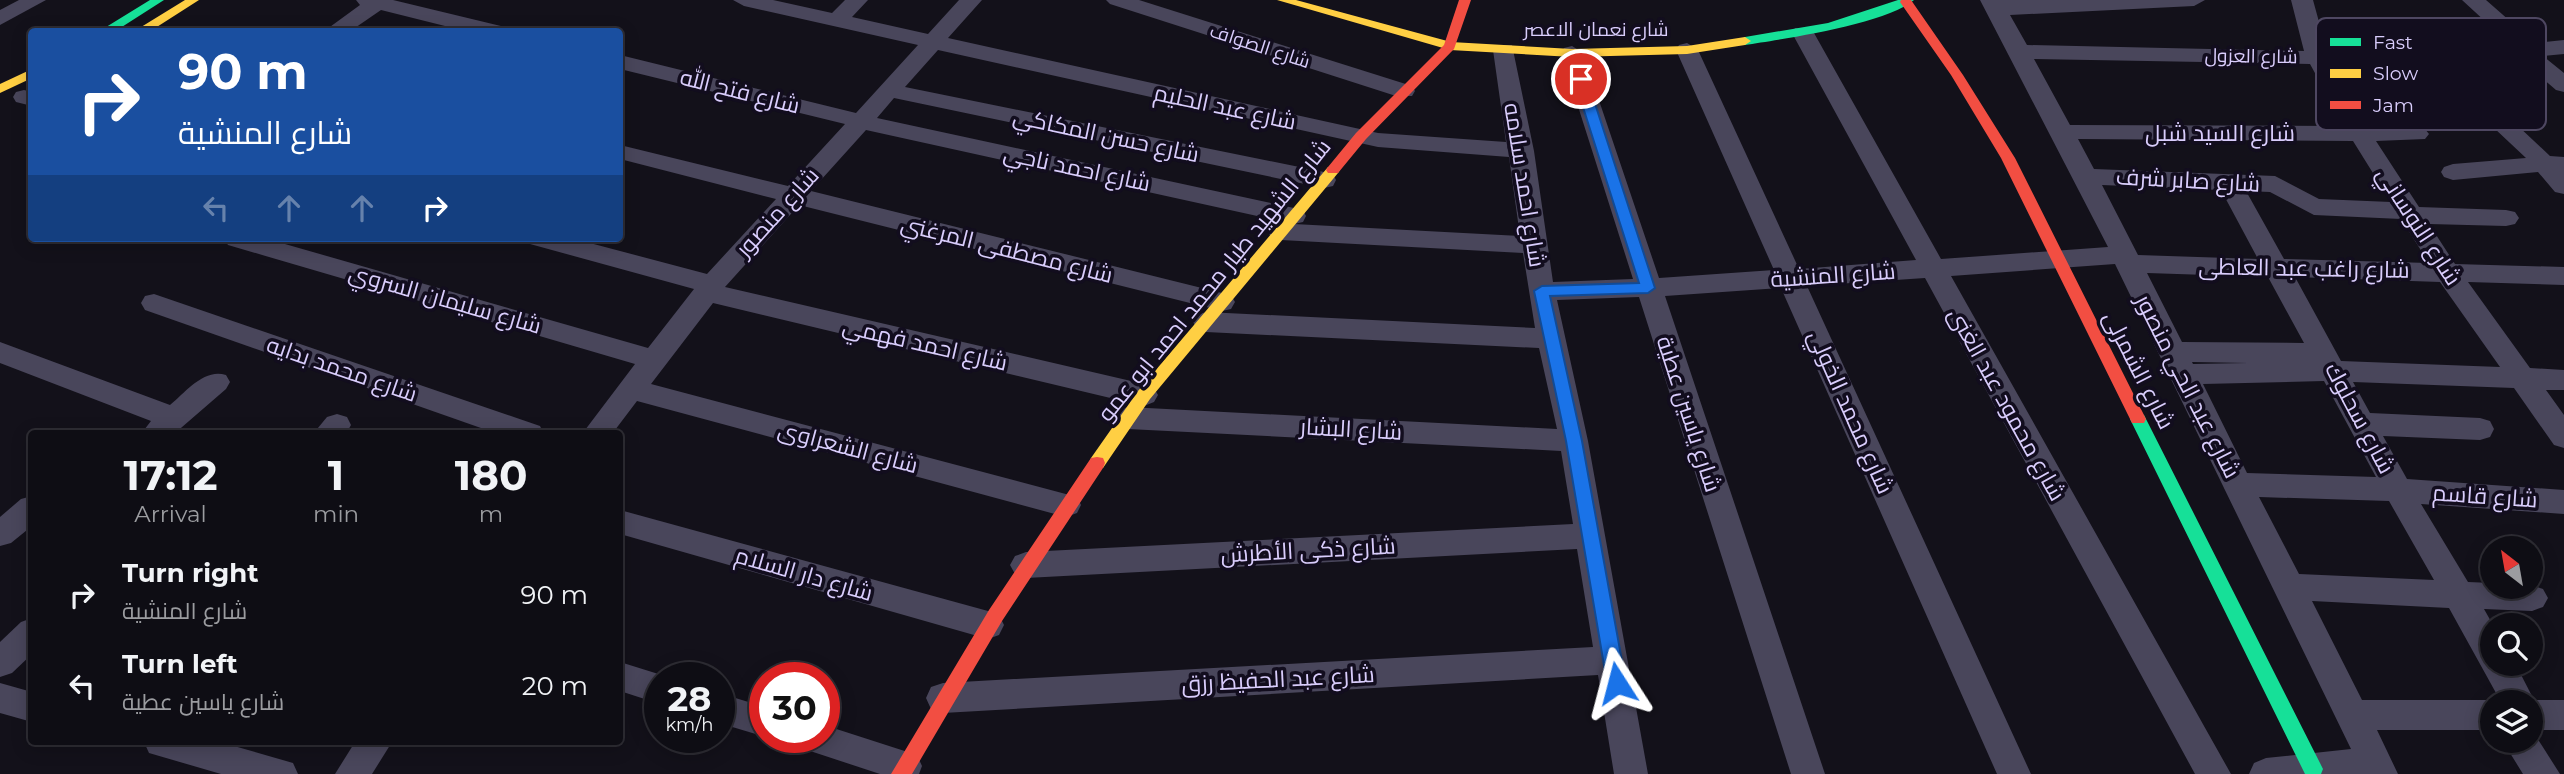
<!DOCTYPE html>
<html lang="en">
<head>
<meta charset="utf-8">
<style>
  :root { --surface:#0e0d14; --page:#17161d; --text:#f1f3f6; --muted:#9b9ca0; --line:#2e2d34 }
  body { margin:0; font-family:Montserrat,Cairo,sans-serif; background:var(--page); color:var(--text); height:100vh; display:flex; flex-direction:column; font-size:26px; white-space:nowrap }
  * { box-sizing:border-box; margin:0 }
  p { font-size:23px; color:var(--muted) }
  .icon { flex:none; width:38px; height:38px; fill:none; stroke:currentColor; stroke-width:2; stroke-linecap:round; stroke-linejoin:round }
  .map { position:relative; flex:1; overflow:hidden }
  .panel { position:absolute; left:28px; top:430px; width:595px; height:315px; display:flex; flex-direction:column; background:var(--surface); border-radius:7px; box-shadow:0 4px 18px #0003,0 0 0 2px var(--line) }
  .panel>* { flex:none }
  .guide { position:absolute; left:28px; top:28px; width:595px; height:214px; border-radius:7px; box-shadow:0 4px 18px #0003,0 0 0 2px var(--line); background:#1a4fa0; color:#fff; overflow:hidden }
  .needle { width:46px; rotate:329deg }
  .fabs { position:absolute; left:2480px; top:536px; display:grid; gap:14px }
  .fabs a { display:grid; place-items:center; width:63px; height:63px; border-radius:50%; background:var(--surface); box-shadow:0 4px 18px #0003,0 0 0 2px var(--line); font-size:35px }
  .speed { position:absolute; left:644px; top:662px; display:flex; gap:14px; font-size:35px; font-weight:700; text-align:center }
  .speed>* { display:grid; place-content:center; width:91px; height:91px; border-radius:50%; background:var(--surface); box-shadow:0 4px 18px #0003,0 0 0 2px var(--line); line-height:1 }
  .speed small { font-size:18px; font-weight:400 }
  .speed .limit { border:10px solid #d22; background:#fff; color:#111 }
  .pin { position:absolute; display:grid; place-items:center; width:60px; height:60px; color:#fff; margin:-30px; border:4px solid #fff; border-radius:50%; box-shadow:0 2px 7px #0007 }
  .me { position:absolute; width:77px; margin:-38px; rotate:351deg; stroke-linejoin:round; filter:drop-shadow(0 0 5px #0008) }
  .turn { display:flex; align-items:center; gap:24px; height:147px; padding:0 35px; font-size:32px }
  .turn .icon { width:91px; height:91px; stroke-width:2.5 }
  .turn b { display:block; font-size:49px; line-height:60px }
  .lanes { display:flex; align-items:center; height:66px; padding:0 35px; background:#0003; justify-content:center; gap:35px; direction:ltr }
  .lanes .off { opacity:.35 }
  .eta { display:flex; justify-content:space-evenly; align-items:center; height:119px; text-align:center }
  .eta b { font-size:42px; font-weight:700; line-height:49px }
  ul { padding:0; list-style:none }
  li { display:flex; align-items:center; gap:21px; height:91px; padding:0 35px }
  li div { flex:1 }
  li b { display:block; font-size:26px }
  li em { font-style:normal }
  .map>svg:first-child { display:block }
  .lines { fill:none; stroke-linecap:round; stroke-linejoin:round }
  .street { fill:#49465b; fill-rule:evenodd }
  .fast { fill:#16e098; fill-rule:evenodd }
  .slow { fill:#ffcf43; fill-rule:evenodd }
  .jam { fill:#f24e42; fill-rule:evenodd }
  .route { fill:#1a73e8; stroke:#114b97; stroke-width:2 }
  .labels { text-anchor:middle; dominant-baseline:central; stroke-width:7; stroke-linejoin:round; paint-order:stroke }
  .far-street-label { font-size:19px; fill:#d9cdfc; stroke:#120d1e }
  .street-label { font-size:23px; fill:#d9cdfc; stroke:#120d1e }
  .key { fill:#120d1e; stroke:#4e4761; stroke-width:2 }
  .key-label { font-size:19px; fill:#d9cdfc }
</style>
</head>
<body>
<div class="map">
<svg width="2564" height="774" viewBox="0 0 2564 774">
  <rect width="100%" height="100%" fill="#13111a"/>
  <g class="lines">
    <!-- street -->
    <g class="street">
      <path d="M19,0h27l-46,25v-15z"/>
      <path d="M356,0h37l112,27 3,5h-39l-88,-22 -32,22h-26l37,-27z"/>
      <path d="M733,0h40l59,13 13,-13h23l-16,17 76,17 31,-34h23l-34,38 430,95 128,9 -13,-92 3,-5h16l22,106 19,131 80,-3 -72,-226 3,-5 8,-2 11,7 76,225 115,-8 -98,-220 3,-5 8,-2 11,7 101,219 117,-9 -124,-227 3,-5h16l3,5 127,226 167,-12 -128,-247h225l-11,6 -184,9 17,30 277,6 -13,-51h22l14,51 108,2 77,-7 -50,-46h24l49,43 29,-3v14l-21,2 21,17v19l-8,-2 -37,-32 -66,7 97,91 14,1v37l-9,-2 -17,-20 -85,8 -9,-3 -3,-5 3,-5 9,-3 73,-6 -97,-91 -97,-2 35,61 58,3 4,5 -4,5 -49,2 43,66 87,3 9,2 4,6 -4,6 -9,2 -77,-2 26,40 109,3v18l-96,-3 62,86 34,2v20h-18l18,25v33l-10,-3 -40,-57 -161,-6 17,31 110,5 10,3 4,8 -4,8 -10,3 -97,-4 24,43 157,11v24l-143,-10 47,78 24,1v3l40,-1 11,4 5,9 -5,9 -11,4 -48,-2 9,16 -1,38h23l19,37h30v30h-32l28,44h-37l-21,-34h28v-38h-29l-52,-94 -137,-7 50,99h130l5,2h-5v28h-115l21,44h-149l5,-11 12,-5 85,-9 -236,-485 -164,12 280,498h-36l-270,-496 -118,8 224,488h-34l-216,-486 -116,8 160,478h-34l-152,-477 -82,3 31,141 60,333h-34l-16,-99 -655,38 -12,-4 -5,-11 5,-11 12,-4 650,-36 -16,-98 -551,29 -11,-4 -5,-9 5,-9 11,-4 547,-28 -12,-73 -433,-22 -10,-3 -4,-8 4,-8 10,-3 429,22 -18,-81 -333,-16 -9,-3 -4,-7 4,-7 9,-3 329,16 -12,-75 -242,-13 -9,-2 -4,-6 4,-6 22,-2 -428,-94 -55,61 411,102 9,2 4,7 -4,7 -9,2 -423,-106 -74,82 419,97 10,4 4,7 -4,7 -10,4 -431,-103 -62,81 426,113 4,8 -4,8 -11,4 -429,-116 -25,33h-30l53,-70 -407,-119 -4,-6 40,-1 384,110 46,-59 -164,-45 -4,-6h45l136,36 69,-75 -156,-40v-14l168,41 57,-62 -225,-55v-14l236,58 62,-68 -174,-39zM938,50l440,97 131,10 11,79 -226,-12 9,-2 3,-6 -3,-6 -426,-92 17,-20 430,90 9,-2 3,-6 -3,-6 -9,-2 -419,-85zM2034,59l276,5 34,62 -274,-1zM2078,139l275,2 38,61 -72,-3 -44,-23 -181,-7zM2102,185l119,5 37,69 -120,-4zM2246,191l24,1 44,23 87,4 28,44 -145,-4zM2147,273l121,4 36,66 -122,-1zM2295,277l145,5 60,85 -159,-6zM2192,362l56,1 -55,1zM2324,381l52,96 -129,-4 -44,-89zM2259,497l130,4 45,79 -135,-6z"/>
      <path d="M1106,0h33l273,86 3,5 -3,5h-16l-286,-92z"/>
      <path d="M24,90l8,2v14l-16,-4 -3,-5 3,-5z"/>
      <path d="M154,294l386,132 4,8h-46l-353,-124 -4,-7 4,-7z"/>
      <path d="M0,342l170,63c16,-13 34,-37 56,-30l4,7 -4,7 -52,45h-33l10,-13 -151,-58z"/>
      <path d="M337,414l10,3 4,8 -5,9h-33l14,-17z"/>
      <path d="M32,496v30l-21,17 -11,3v-29l21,-18z"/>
      <path d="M620,510l368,101 11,4 5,10 -5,10 -11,4 -368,-105z"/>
      <path d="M32,618v36l-20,19 -12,4v-35l21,-20z"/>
      <path d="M620,662l48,15h-8v27l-40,-13z"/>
      <path d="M0,683l32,9v30l-32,-9z"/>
      <path d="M719,693l46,14 1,30 -47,-14z"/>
      <path d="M824,725l93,30 5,11 -3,8h-39l-79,-26 -5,-11h28z"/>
      <path d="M144,742h76l73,21 5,11h-77l-72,-21z"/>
      <path d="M355,742h37l-20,32h-37z"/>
    </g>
    <!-- fast -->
    <g class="fast">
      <path d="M150,0h14l-50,32h-16z"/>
      <path d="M1898,0h16c-28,24 -130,39 -169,45l-6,-4 6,-4 83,-14z"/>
      <path d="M2138,413l6,2 2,4 174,344 3,6 -2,5h-16l-175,-355 2,-4z"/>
    </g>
    <!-- slow -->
    <g class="slow">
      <path d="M185,0h14l-50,32h-16z"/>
      <path d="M1277,0h19l155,42 121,7 115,-3 58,-9 6,4 -6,4 -58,9 -115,3 -122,-7z"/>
      <path d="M32,69v9l-32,15v-9z"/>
      <path d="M1333,166l5,1 2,3 -2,3 -188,226 -47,69h-12l-2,-5 2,-5 47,-67 190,-224z"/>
    </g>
    <!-- jam -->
    <g class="jam">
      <path d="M1459,0h12l-17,49 -88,90 -28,34h-10l-2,-3 2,-3 28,-34 88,-88z"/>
      <path d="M1901,0h10l52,75 52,83 131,261 -2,4h-12l-131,-265 -50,-83 -51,-73z"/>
      <path d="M1097,457l6,1 2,5 -2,5 -101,153 -90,153h-21l98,-164 102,-152z"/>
    </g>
  </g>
  <!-- route -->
  <path class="route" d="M1581,75l6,4 68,209 -7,5 -98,3 32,145 44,242 -2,6 -7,2 -7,-2 -3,-6 -41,-242 -32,-150 8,-5 97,-3 -65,-204z"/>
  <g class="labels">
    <!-- far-street labels -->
    <g class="far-street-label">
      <text x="1596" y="29">شارع نعمان الاعصر</text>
      <text transform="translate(1260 46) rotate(18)">شارع الصواف</text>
      <text transform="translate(2251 56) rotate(1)">شارع العزول</text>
    </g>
    <!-- street labels -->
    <g class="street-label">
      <text transform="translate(740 91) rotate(14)">شارع فتح الله</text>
      <text transform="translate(1225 107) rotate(12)">شارع عبد الحليم</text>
      <text x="2220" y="133">شارع السيد شبل</text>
      <text transform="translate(1106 135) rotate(12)">شارع حسن المكاكي</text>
      <text transform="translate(1077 168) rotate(12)">شارع احمد ناجي</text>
      <text transform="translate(2188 180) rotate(3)">شارع صابر شرف</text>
      <text transform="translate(1525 185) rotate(81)">شارع احمد سلامه</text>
      <text transform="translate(777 212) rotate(-48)">شارع منصور</text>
      <text transform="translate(2419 226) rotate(57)">شارع النوساني</text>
      <text transform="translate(1007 249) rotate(14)">شارع مصطفى المرغني</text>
      <text transform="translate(2304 268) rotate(1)">شارع راغب عبد العاطى</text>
      <text transform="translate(1833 275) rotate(-4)">شارع المنشية</text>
      <text transform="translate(1214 280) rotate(-51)">شارع الشهيد طيار محمد احمد ابو عمو</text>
      <text transform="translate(445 299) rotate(16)">شارع سليمان السروي</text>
      <text transform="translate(925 344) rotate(13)">شارع احمد فهمي</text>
      <text transform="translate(342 369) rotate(19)">شارع محمد بدايه</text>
      <text transform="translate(2139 370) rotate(63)">شارع الشمرلى</text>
      <text transform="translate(2188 386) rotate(63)">شارع عبد الحي منصور</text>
      <text transform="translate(2007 404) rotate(61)">شارع محمود عبد الغنى</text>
      <text transform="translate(1851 412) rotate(66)">شارع محمد الخولي</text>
      <text transform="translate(1689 414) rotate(72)">شارع ياسين عطية</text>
      <text transform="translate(2360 418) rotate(62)">شارع سحلوك</text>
      <text transform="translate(1351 429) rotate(3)">شارع البشار</text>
      <text transform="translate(848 447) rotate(15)">شارع الشعراوى</text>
      <text transform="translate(2485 496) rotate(4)">شارع قاسم</text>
      <text transform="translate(1308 550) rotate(-3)">شارع ذكى الأطرش</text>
      <text transform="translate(804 574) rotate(16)">شارع دار السلام</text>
      <text transform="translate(1278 679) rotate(-3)">شارع عبد الحفيظ رزق</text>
    </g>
  </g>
  <!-- legend -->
  <rect x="2316" y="18" width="230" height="112" rx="10" class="key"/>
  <rect x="2330" y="38" width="31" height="8" fill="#16e098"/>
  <rect x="2330" y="69" width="31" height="9" fill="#ffcf43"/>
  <rect x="2330" y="101" width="31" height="8" fill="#f24e42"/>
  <g class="key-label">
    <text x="2373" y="49">Fast</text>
    <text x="2373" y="80">Slow</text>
    <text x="2373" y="112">Jam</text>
  </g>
</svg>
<div class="fabs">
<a><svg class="needle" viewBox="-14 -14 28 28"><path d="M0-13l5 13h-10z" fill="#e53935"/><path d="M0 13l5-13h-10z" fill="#9b9ca0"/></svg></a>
<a><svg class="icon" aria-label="search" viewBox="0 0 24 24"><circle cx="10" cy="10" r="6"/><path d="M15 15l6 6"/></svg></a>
<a><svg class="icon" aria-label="layers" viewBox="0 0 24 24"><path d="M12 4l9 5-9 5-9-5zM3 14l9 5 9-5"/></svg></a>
</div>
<div class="speed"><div>28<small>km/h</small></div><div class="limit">30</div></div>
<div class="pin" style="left:1581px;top:79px;background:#d93025"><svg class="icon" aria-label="arrive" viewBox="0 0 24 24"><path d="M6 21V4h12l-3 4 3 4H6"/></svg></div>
<svg class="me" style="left:1617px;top:683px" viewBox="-20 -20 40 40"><path d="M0-17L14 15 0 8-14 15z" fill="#1a73e8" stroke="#fff" stroke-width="4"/></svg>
<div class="guide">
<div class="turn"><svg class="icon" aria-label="right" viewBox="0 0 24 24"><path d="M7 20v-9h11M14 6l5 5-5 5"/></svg><div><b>90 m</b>شارع المنشية</div></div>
<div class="lanes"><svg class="icon off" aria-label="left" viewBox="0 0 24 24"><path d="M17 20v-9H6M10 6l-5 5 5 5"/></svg><svg class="icon off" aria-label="ahead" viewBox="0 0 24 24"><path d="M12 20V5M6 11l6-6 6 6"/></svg><svg class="icon off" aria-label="ahead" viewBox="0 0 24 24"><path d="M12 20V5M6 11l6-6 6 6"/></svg><svg class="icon" aria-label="right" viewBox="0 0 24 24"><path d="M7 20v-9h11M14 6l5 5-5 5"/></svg></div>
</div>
<section class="panel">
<div class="eta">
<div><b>17:12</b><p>Arrival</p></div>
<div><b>1</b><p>min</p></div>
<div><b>180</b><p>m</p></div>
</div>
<ul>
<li><svg class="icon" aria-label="right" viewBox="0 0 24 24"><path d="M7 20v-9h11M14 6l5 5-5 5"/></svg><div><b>Turn right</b><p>شارع المنشية</p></div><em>90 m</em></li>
<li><svg class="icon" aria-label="left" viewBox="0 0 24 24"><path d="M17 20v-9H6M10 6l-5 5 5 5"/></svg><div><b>Turn left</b><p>شارع ياسين عطية</p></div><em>20 m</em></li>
</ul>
</section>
</div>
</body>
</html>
